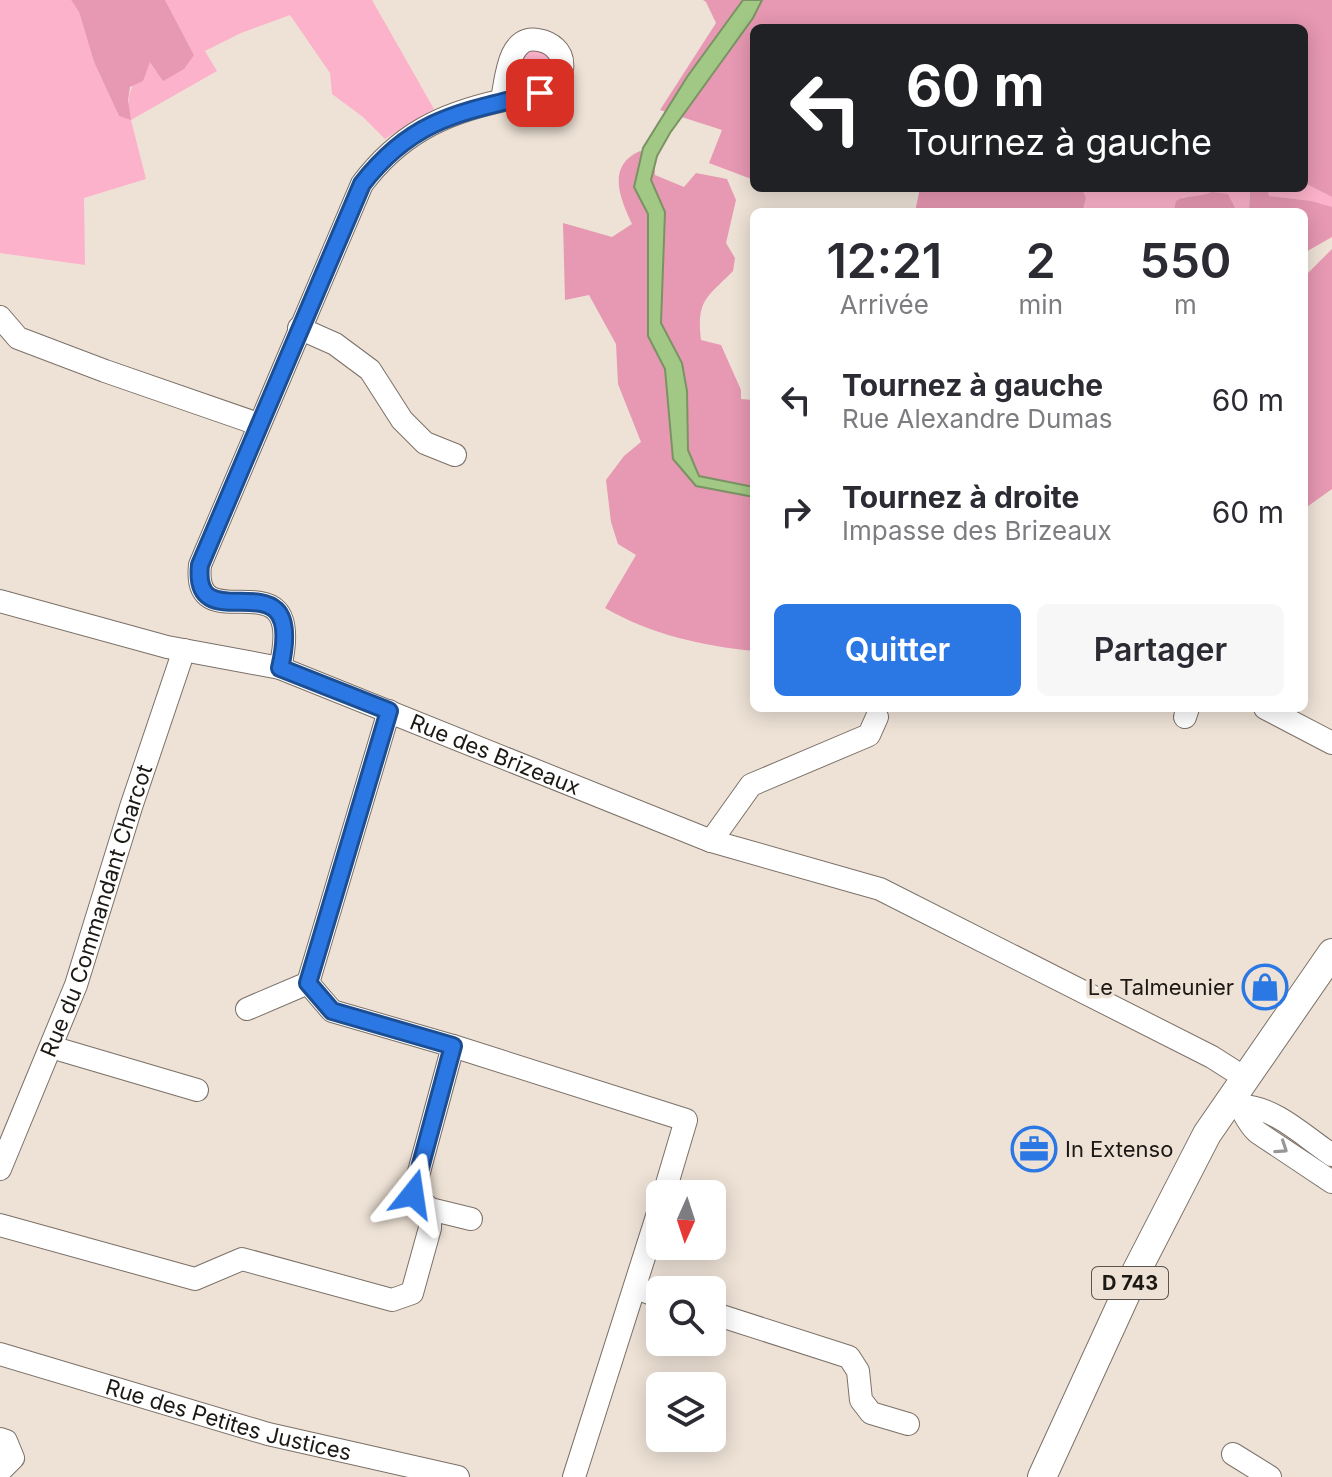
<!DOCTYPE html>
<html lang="fr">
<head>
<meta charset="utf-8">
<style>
  :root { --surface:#fff; --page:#f7f7f7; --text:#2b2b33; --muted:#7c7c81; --accent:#2b78e4 }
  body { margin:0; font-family:Inter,sans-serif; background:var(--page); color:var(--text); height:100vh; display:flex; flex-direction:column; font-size:30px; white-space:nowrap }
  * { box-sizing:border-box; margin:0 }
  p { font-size:26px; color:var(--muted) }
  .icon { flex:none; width:44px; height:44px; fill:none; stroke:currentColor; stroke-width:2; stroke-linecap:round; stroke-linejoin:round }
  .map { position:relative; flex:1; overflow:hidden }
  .side { position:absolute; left:750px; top:208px; width:558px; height:504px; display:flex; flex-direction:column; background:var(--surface); border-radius:12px; box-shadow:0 4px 20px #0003 }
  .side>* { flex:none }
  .banner { position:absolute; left:750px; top:24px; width:558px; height:168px; border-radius:12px; box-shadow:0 4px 20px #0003; background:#202124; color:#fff; overflow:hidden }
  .needle { width:52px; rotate:183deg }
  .controls { position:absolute; left:646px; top:1180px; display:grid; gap:16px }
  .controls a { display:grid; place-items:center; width:80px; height:80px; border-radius:12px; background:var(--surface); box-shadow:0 4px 20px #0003; font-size:40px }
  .pin { position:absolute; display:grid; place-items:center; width:68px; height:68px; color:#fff; margin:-34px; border-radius:16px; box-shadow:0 4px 12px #0006 }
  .me { position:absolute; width:88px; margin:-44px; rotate:15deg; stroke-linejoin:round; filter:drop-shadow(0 0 6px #0008) }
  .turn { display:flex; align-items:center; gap:28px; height:168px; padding:0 24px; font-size:36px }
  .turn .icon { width:104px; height:104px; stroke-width:2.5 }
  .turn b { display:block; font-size:56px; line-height:68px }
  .eta { display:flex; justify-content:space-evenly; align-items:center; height:136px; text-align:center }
  .eta b { font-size:48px; font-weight:600; line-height:56px }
  .button { display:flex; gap:16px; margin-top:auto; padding:16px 24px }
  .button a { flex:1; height:92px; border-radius:12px; background:var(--accent); color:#fff; font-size:32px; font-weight:600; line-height:92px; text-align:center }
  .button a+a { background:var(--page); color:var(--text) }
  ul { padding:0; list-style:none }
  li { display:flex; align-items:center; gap:24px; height:112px; padding:0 24px }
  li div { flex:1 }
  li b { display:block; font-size:30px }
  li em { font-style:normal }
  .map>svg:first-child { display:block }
  .green { fill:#fcb2ca }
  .forest { fill:#e798b2 }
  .water { fill:#a2c885; stroke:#7a9363; stroke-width:2 }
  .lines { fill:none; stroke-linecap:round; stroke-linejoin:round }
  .minor-casing { stroke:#7b7067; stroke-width:24 }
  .major-casing { stroke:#7b7067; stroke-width:30 }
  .minor { stroke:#fff; stroke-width:22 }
  .major { stroke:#fff; stroke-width:28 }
  .oneway { stroke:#999795 }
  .route-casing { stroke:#1c4e94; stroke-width:20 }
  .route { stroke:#2b78e4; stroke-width:14 }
  .labels { text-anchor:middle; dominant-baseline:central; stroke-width:7; stroke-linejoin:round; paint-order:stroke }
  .shield { fill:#eee2d6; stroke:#5b554e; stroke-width:2 }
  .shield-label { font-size:20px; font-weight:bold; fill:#1c1814 }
  .street-label { font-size:22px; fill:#1c1814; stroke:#eee2d6 }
  .poi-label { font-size:22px; fill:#1c1814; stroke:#eee2d6; text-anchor:end }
</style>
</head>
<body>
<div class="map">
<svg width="1332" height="1477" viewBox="0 0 1332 1477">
  <rect width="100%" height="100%" fill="#eee2d6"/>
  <!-- green -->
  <g class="green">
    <path d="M0,0h71l8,12 15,50 25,54 12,3c-8,-26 4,-39 19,-58l44,-6 -29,-55h207l62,109 -49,30 -22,-22 -31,-23 -2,-21 -40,-58 -49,18 -36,18 12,20 -86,49 15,59 -62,19 1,67 -85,-12z"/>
    <circle cx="535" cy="66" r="16"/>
    <path d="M1304,183l28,14v10l-20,-6 -43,-5 -1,-8h36z"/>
    <path d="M1082,188h168l-1,24h-15l1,-4 -31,-12 -21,1 -9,15h-89l-2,-1 3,-13z"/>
  </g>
  <!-- forest -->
  <g class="forest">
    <path d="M71,0h94l29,55 -10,14 -21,12 -13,-19 -7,19 -13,6 -2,13 3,20 -12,-4 -25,-54 -15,-50z"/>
    <path d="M703,0h629v197l-28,-14v-155h-550v152l-45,-17 13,-33 -62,-20 56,-87 -10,-21z"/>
    <path d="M640,151l14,5 1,19 29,12 12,-14 31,6 9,21 -10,43 9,15 -2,13c-25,26 -37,28 -32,69l20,5 20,45v9l13,1v251c-52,-5 -104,-17 -149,-43l31,-53 -18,-11 -7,-22 -5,-42 18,-24 17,-14 -23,-58 -2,-40 -27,-49 -24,5 -2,-77 49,14 20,-13c-12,-26 -26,-58 8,-73z"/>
    <path d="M920,188h162l4,10 -3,12 2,2h-170z"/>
    <path d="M1250,188h18l1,8 43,5 20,6v30l-28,16v-41h-55z"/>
    <path d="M1212,192l16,2 7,14 -1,4h-60l2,-11c11,-7 24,-3 36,-9z"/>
    <path d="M1332,249v240l-28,20v-232z"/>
  </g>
  <!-- water -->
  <path class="water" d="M743,0h19l-9,18 -83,115 -13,23 -6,24 14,32 -4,111 21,40 5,28 1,59 11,26 55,11v10l-58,-11 -23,-27 -8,-90 -17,-33v-122l-14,-27 9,-39 44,-71z"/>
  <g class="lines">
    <!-- minor casing -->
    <g class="minor-casing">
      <g id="minor">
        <path d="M0,317l18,21 87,33 153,53"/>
        <path d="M299,328l36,16 35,26 32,50 23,23 30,12"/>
        <path id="s1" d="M0,601l167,46 113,21 431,173 169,48 332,168 33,21"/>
        <path d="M280,668c28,-121 -89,-21 -80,-103l162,-381c37,-49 79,-70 138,-83 18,-4 38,-3 53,-15 11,-9 13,-28 2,-38 -4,-4 -11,-7 -17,-8 -30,-6 -32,40 -36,60"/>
        <path d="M1265,708l67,35"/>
        <path d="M1185,717l3,-9"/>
        <path d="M711,841l40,-56 118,-50 8,-18"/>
        <path d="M308,983l81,-272"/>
        <path d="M247,1009l61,-26 24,28 121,35 233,74 -22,74"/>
        <path d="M51,1047l146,43"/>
        <path d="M1232,1096c11,11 13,25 25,36l75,50"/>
        <path d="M1242,1106c33,1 63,31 90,49"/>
        <path id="s2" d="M0,1169l76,-184 55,-178 53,-157"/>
        <path d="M430,1209l41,10"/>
        <path d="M0,1225l195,54 47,-20 150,41 20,-7 18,-65v-19l-17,-15 40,-148"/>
        <path d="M636,1288l24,9"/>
        <path d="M712,1313l137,44 9,14 3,29 10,13 37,11"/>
        <path id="s3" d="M0,1354l268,80 190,43"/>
        <path d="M0,1439l6,2 7,17 -13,13"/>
        <path d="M1233,1454l37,23"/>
        <path d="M574,1477l86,-270"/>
      </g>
    </g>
    <!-- major casing -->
    <g class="major-casing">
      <path id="major" d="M1042,1477l94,-205 71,-138 125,-181"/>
    </g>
    <!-- minor -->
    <use href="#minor" class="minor"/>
    <!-- major -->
    <use href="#major" class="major"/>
  </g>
  <!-- one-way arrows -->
  <defs><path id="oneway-chevron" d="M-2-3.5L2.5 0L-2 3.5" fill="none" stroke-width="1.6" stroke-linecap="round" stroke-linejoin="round" transform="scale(2)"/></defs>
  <use class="oneway" href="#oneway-chevron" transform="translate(1282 1148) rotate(34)"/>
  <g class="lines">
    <!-- route casing -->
    <g class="route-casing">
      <path id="route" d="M413,1194l40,-148 -121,-35 -24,-28 81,-272 -109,-43c28,-121 -89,-21 -80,-103l162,-381c52,-67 101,-72 178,-91"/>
    </g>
    <!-- route -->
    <use href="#route" class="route"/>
  </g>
  <!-- icons -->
  <defs>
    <g id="shop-ring" transform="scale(2.3)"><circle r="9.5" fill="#eee2d6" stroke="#2b78e4" stroke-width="1.5"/><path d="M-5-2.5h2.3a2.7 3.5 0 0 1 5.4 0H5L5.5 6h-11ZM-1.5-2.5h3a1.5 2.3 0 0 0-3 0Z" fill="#2b78e4"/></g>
    <g id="office-ring" transform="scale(2.3)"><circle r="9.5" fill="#eee2d6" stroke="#2b78e4" stroke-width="1.5"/><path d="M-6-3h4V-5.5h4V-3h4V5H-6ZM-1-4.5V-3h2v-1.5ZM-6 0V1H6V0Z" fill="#2b78e4"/></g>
  </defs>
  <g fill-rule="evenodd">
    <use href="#shop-ring" x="1265" y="987"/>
    <use href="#office-ring" x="1034" y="1149"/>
  </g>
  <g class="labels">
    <!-- shield labels -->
    <rect class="shield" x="1092" y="1267" width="76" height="32" rx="6"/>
    <g class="shield-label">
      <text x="1130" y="1283">D 743</text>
    </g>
    <!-- street labels -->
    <g class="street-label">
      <text stroke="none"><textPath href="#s1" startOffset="520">Rue des Brizeaux</textPath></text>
      <text stroke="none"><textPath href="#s2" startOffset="276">Rue du Commandant Charcot</textPath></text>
      <text stroke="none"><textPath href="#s3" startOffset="238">Rue des Petites Justices</textPath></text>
    </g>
    <!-- poi labels -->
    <g class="poi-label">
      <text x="1234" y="987">Le Talmeunier</text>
      <text x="1065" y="1149" text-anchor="start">In Extenso</text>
    </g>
  </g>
</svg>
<div class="controls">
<a><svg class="needle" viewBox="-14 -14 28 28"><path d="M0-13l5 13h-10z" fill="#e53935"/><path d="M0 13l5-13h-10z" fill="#7c7c81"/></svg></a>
<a><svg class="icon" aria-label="search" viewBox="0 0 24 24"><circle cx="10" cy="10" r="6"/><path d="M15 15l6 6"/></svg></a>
<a><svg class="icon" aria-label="layers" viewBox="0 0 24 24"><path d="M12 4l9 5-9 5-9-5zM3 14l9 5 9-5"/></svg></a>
</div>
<div class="pin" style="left:540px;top:93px;background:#d93025"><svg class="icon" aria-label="arrive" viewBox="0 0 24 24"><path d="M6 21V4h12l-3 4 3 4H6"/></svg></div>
<svg class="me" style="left:413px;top:1194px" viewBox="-20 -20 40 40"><path d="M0-17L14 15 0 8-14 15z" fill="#2b78e4" stroke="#fff" stroke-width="4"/></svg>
<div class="banner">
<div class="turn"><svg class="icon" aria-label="left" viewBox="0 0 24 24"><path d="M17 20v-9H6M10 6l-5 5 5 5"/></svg><div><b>60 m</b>Tournez à gauche</div></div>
</div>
<section class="side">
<div class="eta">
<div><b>12:21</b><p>Arrivée</p></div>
<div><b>2</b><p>min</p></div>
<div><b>550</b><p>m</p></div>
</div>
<ul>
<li><svg class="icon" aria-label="left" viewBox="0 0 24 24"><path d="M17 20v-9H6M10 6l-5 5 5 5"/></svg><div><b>Tournez à gauche</b><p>Rue Alexandre Dumas</p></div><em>60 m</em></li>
<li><svg class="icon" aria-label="right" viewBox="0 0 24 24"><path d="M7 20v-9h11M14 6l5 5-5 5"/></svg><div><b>Tournez à droite</b><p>Impasse des Brizeaux</p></div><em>60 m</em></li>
</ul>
<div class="button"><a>Quitter</a><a>Partager</a></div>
</section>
</div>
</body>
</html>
